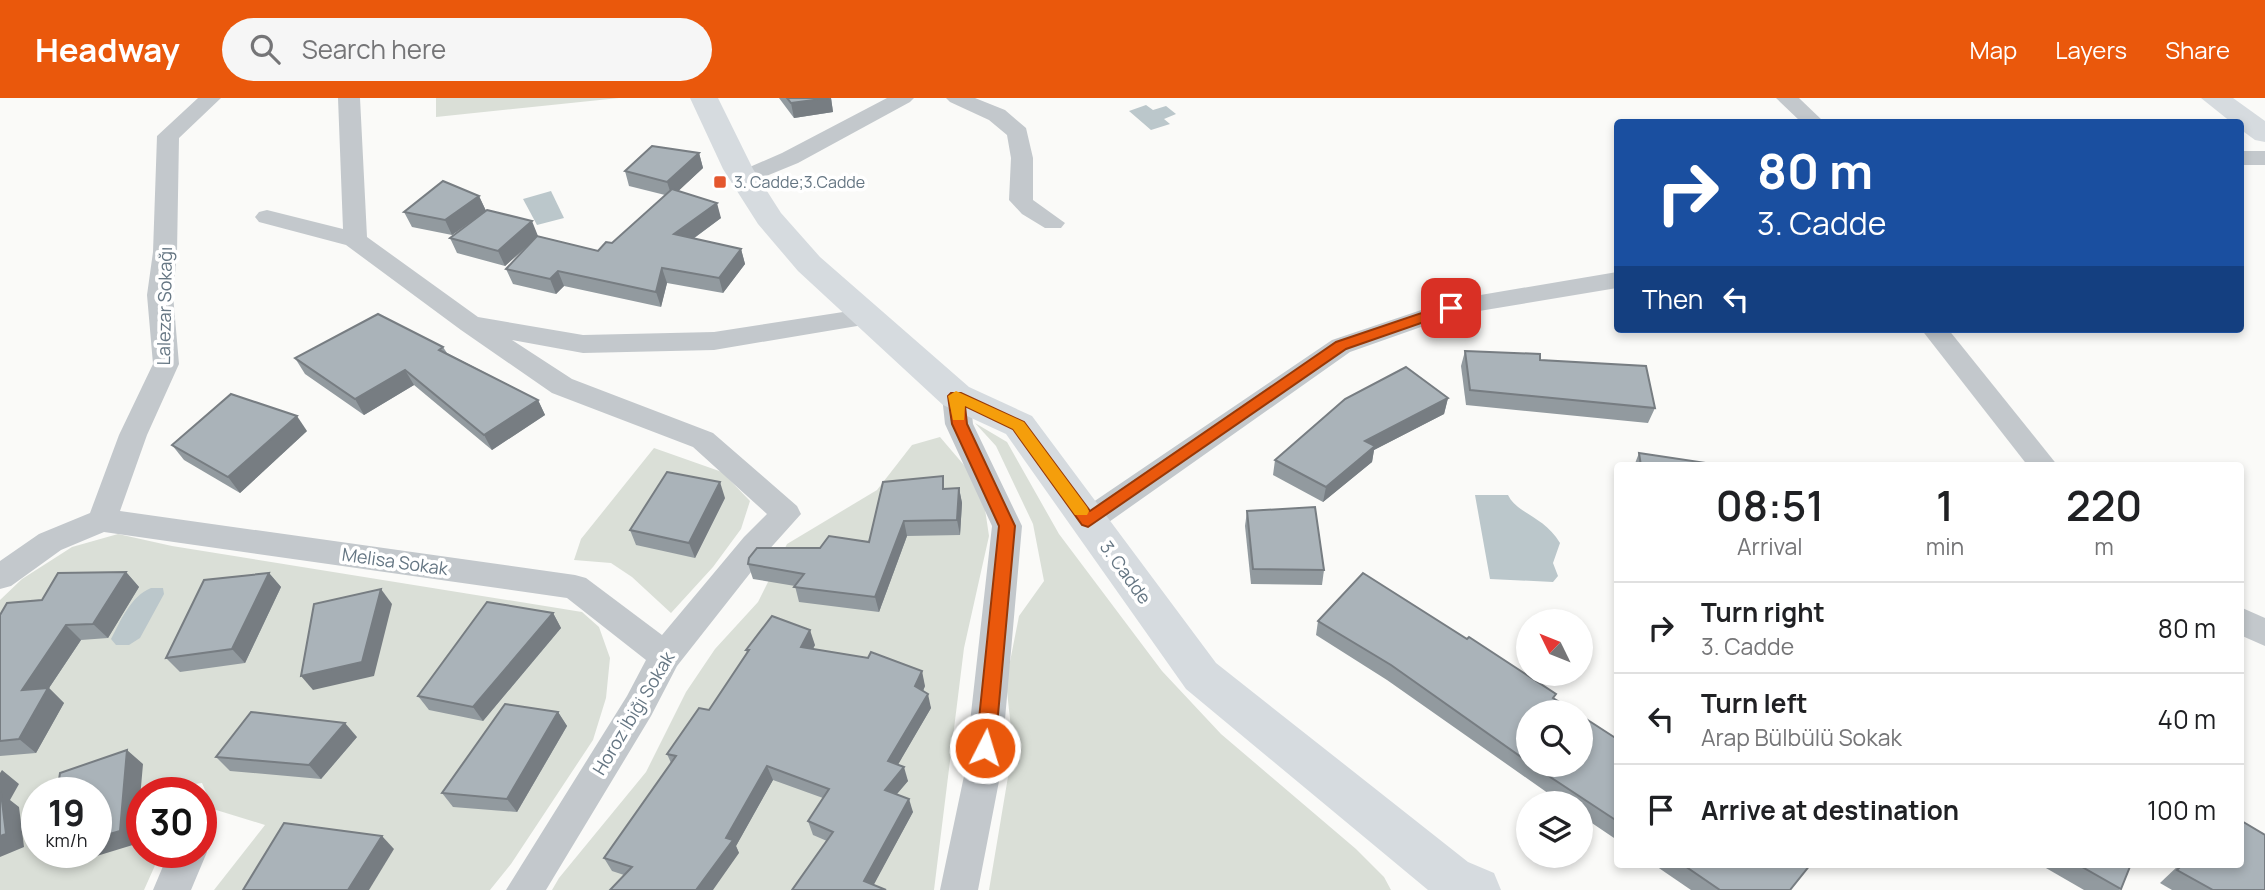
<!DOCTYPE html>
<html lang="en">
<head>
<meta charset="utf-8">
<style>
  :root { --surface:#fff; --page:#f6f6f6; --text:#202124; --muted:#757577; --line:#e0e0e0; --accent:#ea580c }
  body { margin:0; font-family:Manrope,sans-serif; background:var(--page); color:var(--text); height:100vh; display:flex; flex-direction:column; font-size:26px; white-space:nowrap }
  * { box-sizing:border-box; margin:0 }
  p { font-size:23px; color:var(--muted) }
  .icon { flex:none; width:38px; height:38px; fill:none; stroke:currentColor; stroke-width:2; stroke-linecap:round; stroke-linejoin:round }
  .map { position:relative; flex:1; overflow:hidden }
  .panel { position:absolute; left:1614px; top:364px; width:630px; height:406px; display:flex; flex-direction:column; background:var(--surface); border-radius:7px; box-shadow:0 4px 10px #0003 }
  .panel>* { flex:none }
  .guide { position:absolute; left:1614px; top:21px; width:630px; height:214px; border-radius:7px; box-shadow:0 4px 10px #0003; background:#1a4fa0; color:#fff; overflow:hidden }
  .needle { width:46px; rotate:313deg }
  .fabs { position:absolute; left:1516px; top:511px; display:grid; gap:14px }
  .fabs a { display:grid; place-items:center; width:77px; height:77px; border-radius:50%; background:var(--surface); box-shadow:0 4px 10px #0003; font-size:35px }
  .speed { position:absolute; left:21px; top:679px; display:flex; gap:14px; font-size:35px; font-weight:700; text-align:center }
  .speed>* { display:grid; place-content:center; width:91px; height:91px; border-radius:50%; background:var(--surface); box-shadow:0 4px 10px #0003; line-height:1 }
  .speed small { font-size:18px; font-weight:400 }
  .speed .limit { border:10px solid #d22; background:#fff; color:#111 }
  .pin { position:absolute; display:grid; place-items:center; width:60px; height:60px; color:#fff; margin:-30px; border-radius:14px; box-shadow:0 4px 10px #0006 }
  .me { position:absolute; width:77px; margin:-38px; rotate:5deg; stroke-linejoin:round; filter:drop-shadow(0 0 5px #0008) }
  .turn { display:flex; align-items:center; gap:24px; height:147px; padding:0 28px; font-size:32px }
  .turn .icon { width:91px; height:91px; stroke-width:2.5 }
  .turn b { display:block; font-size:49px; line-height:60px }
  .then { display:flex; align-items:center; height:66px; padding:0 28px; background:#0003; gap:14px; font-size:26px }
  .eta { display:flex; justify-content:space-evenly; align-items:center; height:119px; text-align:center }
  .eta b { font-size:42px; font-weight:600; line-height:49px }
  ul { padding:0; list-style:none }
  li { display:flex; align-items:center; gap:21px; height:91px; padding:0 28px; border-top:2px solid var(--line) }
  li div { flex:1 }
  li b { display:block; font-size:26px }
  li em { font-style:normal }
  header { display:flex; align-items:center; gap:42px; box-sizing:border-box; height:98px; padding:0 35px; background:var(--accent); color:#fff }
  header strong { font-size:33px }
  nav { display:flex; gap:38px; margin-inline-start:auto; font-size:24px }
  .search { width:490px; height:63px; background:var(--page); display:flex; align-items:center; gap:18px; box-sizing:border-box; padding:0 24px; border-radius:38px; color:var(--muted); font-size:26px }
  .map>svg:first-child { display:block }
  .green { fill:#dadfd7; fill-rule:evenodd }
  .water { fill:#bbc7cb }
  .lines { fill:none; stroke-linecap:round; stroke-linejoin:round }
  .minor { fill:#c3c8cc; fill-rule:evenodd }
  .secondary { fill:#d6dbdf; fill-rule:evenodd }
  .primary { fill:#d6dbdf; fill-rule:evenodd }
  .wall { fill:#929a9f }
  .shaded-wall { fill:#777d82 }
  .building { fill:#aab3b9; stroke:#777d82; stroke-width:2 }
  .route { fill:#ea580c; stroke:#983908; stroke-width:2 }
  .slow { fill:#f59e0b }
  .poi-dot { fill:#e4572e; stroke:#fff; stroke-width:2.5 }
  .labels { text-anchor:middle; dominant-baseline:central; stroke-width:7; stroke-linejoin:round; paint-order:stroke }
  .far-poi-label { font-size:16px; fill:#657683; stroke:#fff; text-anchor:start }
  .street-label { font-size:18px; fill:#657683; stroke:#fff }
</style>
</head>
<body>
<header>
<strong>Headway</strong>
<div class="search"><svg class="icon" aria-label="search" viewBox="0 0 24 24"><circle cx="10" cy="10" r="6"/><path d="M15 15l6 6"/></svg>Search here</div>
<nav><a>Map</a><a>Layers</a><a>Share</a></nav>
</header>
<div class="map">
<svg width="2265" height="792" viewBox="0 0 2265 792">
  <rect width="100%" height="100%" fill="#fafaf8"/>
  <!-- green -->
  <g class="green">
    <path d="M436,0h183l-183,19z"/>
    <path d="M975,325l32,19 52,92 103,137 59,63 135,115 28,28 7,13h-402l24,-143 -7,-65 13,-66 25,-35 -11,-57 -37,-78z"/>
    <path d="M940,339l35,41 10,31 4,27 -25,112 -30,242h-382l7,-12 87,-106 40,-80 29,-43 43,-47 29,-58 90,-54 35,-45z"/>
    <path d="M654,350l68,24 28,29 -9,28 -28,38 -42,46 -39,-36 -21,-14 -37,-3 7,-21z"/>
    <path d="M118,436l54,12 410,66 17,15 11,31 -4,40 -13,42 -82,124 -21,26h-276l51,-65 -52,-16 -11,-26 -21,3 -12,7h-27v59h19l-17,38h-144v-290l22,-21 50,-32zM37,695h59v59h-59z"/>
  </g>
  <!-- water -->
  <g class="water">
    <path d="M1146,7l7,5 13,-4 10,8 -12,5 6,5 -19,6 -22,-19z"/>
    <path d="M551,93l13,27 -27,7 -14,-26z"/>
    <path d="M1475,397h33c9,19 36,21 52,48l-7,20 5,13 -5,6 -63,-3z"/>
    <path d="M151,490h12l1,6 -24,44 -11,7h-13l-5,-6c10,-19 20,-43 40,-51z"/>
  </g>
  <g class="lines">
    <!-- minor -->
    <g class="minor">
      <path d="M198,0h23l-42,40 -2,114 -4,43 6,69 -32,71 -27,76 455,64 11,3 76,57 82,-98 23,-23 -74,-67 -141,-54 -91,-63 -115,-85 -87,-23 -4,-5 4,-5 8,-2 76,19 -5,-131h22l7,139 111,80 105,18 131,-3 155,-24 9,2 4,6 -4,6 -9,2 -155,26 -131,3 -71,-13 60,39 141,54 84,73 4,8 -35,39 -89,113 -26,50 -105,174h-40l121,-194 19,-36 -79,-62 -463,-66 -43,18 -50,36 -11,3v-28l39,-27 51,-21 29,-78 34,-71 -6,-69 6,-43 4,-116z"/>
      <path d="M887,0h27l-4,4 -112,61 -54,22 -8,-2 -3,-5 3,-5 46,-20z"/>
      <path d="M946,0h29l30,12 21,18 7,30v42l32,23 -4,5h-16l-23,-14 -13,-14 2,-42 -4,-23 -18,-15 -39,-18z"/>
      <path d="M1776,0h23l25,24h-23z"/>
      <rect x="2240" y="53" width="25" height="14"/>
      <path d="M1617,174v16l-162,27 -105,37 -251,177 -11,3 -11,-3 -4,-8 4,-8 255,-173 119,-40z"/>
      <path d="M1921,231h27l110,137h-30z"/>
      <path d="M956,289l10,2 4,7 3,28 49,102 -22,250 -22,114h-38l24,-114 28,-250 -47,-102 -3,-28 4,-7z"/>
      <path d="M2240,509l25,11v28l-25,-11z"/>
      <path d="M201,742l6,12 -16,38h-38l16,-38h32z"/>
    </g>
    <!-- secondary -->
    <path class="secondary" d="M690,0h28l35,71 28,44 39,44 149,130 63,29 184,247 252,199 26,11 7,17h-73l-242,-201 -180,-255 -63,-29 -145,-134 -40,-47 -35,-55z"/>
    <!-- primary -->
    <path class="primary" d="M2201,0h32l32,23v21l-10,-2 -15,-11v-7h-9z"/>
  </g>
  <!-- wall -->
  <g class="wall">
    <path d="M779,0h52l2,14 -39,6z"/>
    <path d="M699,55l4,15 -25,23 43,27 -28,21 48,10 4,15 -22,29 -56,-10 -6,24 -97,-21 -8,8 -43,-10 -7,-15 26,-27 -27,24 -48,-13 -7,-15 88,-2 60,15 14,-8 53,-48 -36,-9 -4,-15z"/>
    <path d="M479,98l7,15 -34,24 -40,-8 -8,-15z"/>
    <path d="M443,249l4,6 91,47 7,15 -53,35 -78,-65 -50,30 -59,-41 -10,-16z"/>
    <path d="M1465,253l190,57 -7,15 -182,-18 -5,-39z"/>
    <path d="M1448,300l-4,16 -70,36 -2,12 -49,40 -50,-27 2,-15z"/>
    <path d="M307,333l-67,62 -56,-33 -12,-15z"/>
    <path d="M1639,355l74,13h-79z"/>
    <path d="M959,390l3,15 -2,32 -53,1 -28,76 -80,-10 -4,-16 -42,-7 -5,-15 121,-22 76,-53z"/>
    <path d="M725,400l-30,60 -59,-13 -6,-15z"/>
    <path d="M1247,413l77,59 -2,15 -71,-1 -6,-58z"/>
    <path d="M126,474l13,15 -31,51 -27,2 -32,48 15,15 -28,50 -36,3v-141l42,-15z"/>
    <path d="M269,475l12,14 -36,76 -65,9 -14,-14z"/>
    <path d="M553,515l8,15 -78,93 -54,-11 -11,-14z"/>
    <path d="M1318,523l238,73 -2,4 -26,14v53h52l37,-26v101l-37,-25v-12h-18l-175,-123 -71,-45z"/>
    <path d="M815,547l-2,4 112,37 -2,5 8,17 -33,56 10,17 -11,13 16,18 -40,73 -81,5 35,-49 -14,-6 -5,-14 15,-23 -50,-18 -37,66 3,7 -115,22 -12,-4 -8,-13 67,-95 -4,-9 42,-44 38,-57 -1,-3z"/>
    <path d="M558,614l9,14 -50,86 -64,-5 -11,-14z"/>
    <path d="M357,639l-36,42 -91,-8 -14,-14z"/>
    <path d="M1653,766h156l-19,26h-99z"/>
    <path d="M2039,766h92l-10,25 -2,1h-35z"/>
    <path d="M2180,766h60l25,26h-93l-12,-7z"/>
  </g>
  <!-- shaded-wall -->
  <g class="shaded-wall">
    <path d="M831,0l2,14 -39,6 -3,-15z"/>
    <path d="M699,55l4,15 -31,29 -5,-15z"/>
    <path d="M479,98l7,15 -34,24 -7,-15z"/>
    <path d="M717,105l4,15 -42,31 -5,-15z"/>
    <path d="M532,123l6,15 -33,30 -7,-15z"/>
    <path d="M741,151l4,15 -22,29 -4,-15z"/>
    <path d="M662,170l5,15 -6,24 -5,-15z"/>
    <path d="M558,173l6,15 -8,8 -6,-15z"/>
    <path d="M405,272l9,15 -50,30 -9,-16z"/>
    <path d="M1448,300l-4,16 -70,36 -2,12 -49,40 3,-15 39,-46z"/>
    <path d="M538,302l7,15 -53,35 -8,-15z"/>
    <path d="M297,318l10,15 -67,62 -12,-16z"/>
    <path d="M720,384l5,16 -30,60 -6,-15z"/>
    <path d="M959,390l3,15 -2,32 -3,-15z"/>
    <path d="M904,423l3,15 -28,76 -4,-15z"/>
    <path d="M126,474l13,15 -31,51 -15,-14z"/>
    <path d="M269,475l12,14 -36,76 -13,-14z"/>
    <path d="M381,491l11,15 -18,72 -61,14 -12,-14z"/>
    <path d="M553,515l8,15 -78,93 -10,-14z"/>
    <path d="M66,527l15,15 -32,48 15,15 -28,50 -17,-14 3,-49z"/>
    <path d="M810,532l5,15 -9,16 -5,-14z"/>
    <path d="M922,573l3,15 -6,14 -4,-14z"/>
    <path d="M928,596l3,14 -39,67 -4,-14z"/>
    <path d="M558,614l9,14 -50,86 -10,-13z"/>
    <path d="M345,625l12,14 -36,42 -12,-14z"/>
    <path d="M127,652l16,14 -7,80 -72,22 -17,-13 49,-1v-14z"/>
    <path d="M767,668l6,14 -37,66 3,7 -26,37h-17z"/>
    <path d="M904,669l4,14 -19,22 -4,-13z"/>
    <path d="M2,672l17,14 -9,16 9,7 5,40 -24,10v-84z"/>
    <path d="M909,701l4,13 -42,78 -7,-9z"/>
    <path d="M382,738l12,13 -25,41h-21z"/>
  </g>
  <!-- building -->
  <g class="building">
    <path d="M787,0h42l-38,5z"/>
    <path d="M652,48l47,7 -32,29 -42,-11z"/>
    <path d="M443,83l36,15 -34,24 -41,-8z"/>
    <path d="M672,91l45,14 -43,31 67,15 -22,29 -57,-10 -6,24 -98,-21 -8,8 -44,-10 31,-33 61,15 8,-9 6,1z"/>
    <path d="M487,112l45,11 -34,30 -48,-13z"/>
    <path d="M378,216l65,33 -4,3 99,50 -54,35 -79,-65 -50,29 -60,-41z"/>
    <path d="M1465,253l75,3v6l106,6 9,42 -185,-18z"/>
    <path d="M1406,269l42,31 -83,43 10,5 -49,41 -51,-27 70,-61z"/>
    <path d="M231,296l66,22 -69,61 -56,-32z"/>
    <path d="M1639,355l74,11v2h-72z"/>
    <path d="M667,374l53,10 -31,61 -59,-13z"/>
    <path d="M943,378v13l16,-1 -2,32 -53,1 -29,76 -81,-10 10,-13 -56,-10 1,-6 8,-10h63l9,-12 40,6 14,-60z"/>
    <path d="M1315,409l9,63 -71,-1 -6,-58z"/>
    <path d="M126,474l-33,52 -27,1 -44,65 26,-2 -29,51 -19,2v-126l7,-12 35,-3 16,-27z"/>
    <path d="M269,475l-37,76 -66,9 38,-78z"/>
    <path d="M1363,475l104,66 2,-2 87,57 -3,4 23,14h-48v50l-137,-97 -73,-44z"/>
    <path d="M381,491l-19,73 -61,14 13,-72z"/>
    <path d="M487,504l66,11 -80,94 -55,-11z"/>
    <path d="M772,518l38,14 -9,17 67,11 3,-6 51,19 -7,15 13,8 -40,67 16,6 -19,23 24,9 -45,82 22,9h-94l41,-58 -25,-11 21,-32 -62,-23 -41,72 7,2 -37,50h-86l22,-23 -28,-9 72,-102 -9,-2 32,-46 10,2 40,-60h-3z"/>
    <path d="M505,606l53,8 -51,87 -65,-6z"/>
    <path d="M251,614l94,11 -36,42 -93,-8z"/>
    <path d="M1580,617l37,24v82l-85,-56h48z"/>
    <path d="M127,652l-7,81 -24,7v-45h-39l3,-20z"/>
    <path d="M1,695l5,41 -6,2v-42z"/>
    <path d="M2240,722l25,15v55h-52l-36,-20 6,-6h57z"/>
    <path d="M284,725l98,13 -34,54h-105z"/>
    <path d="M1682,766h127l1,1 -20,25h-70z"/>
    <path d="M2077,766h54l-10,25z"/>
  </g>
  <!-- route -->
  <path class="route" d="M1451,205l7,5 -2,3 -110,38 -258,178 -6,-2 -69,-96 -48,-23 2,18 48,102 -20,222 -3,6 -7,3 -6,-3 -3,-6 23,-222 -47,-102 -4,-28 3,-3h10l63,29 66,89 246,-169z"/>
  <!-- slow -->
  <path class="slow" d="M956,293l68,31 63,85 2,4 -2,4h-12l-62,-86 -48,-23 -1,14h-11l-5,-24z"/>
  <!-- markers -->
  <rect class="poi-dot" x="713" y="77" width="14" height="14" rx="3.5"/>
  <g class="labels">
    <!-- far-poi labels -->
    <g class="far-poi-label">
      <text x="734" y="84">3. Cadde;3.Cadde</text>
    </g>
    <!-- street labels -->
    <g class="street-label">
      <text transform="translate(164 208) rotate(-89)">Lalezar Sokağı</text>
      <text transform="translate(395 463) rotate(8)">Melisa Sokak</text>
      <text transform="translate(1126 474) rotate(54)">3. Cadde</text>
      <text transform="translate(633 615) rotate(-59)">Horoz İbiği Sokak</text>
    </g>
  </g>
</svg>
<div class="fabs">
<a><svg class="needle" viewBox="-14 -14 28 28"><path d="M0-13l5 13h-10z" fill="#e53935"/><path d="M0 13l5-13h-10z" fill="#757577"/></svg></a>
<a><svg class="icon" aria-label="search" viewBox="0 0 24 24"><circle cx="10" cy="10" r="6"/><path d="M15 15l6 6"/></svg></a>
<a><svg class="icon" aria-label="layers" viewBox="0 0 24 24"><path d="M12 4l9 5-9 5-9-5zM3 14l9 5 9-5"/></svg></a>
</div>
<div class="speed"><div>19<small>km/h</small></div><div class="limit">30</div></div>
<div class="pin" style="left:1451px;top:210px;background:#d93025"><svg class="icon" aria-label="arrive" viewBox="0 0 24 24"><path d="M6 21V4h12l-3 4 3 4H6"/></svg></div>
<svg class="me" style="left:985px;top:650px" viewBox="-20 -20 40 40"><circle r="17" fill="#ea580c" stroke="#fff" stroke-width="3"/><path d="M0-11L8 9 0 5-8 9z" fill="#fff"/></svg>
<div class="guide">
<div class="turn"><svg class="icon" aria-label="right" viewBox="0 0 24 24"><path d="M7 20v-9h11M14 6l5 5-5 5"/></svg><div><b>80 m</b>3. Cadde</div></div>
<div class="then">Then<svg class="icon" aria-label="left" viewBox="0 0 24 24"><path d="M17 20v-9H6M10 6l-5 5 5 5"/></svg></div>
</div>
<section class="panel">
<div class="eta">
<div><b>08:51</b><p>Arrival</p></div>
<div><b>1</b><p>min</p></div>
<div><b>220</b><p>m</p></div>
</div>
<ul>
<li><svg class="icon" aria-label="right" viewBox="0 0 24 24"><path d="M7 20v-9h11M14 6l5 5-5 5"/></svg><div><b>Turn right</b><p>3. Cadde</p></div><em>80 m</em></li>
<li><svg class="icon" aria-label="left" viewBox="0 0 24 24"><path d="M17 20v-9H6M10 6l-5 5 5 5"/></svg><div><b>Turn left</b><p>Arap Bülbülü Sokak</p></div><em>40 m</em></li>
<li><svg class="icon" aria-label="arrive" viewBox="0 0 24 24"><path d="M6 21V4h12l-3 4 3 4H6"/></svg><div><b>Arrive at destination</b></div><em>100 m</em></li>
</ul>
</section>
</div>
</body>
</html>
